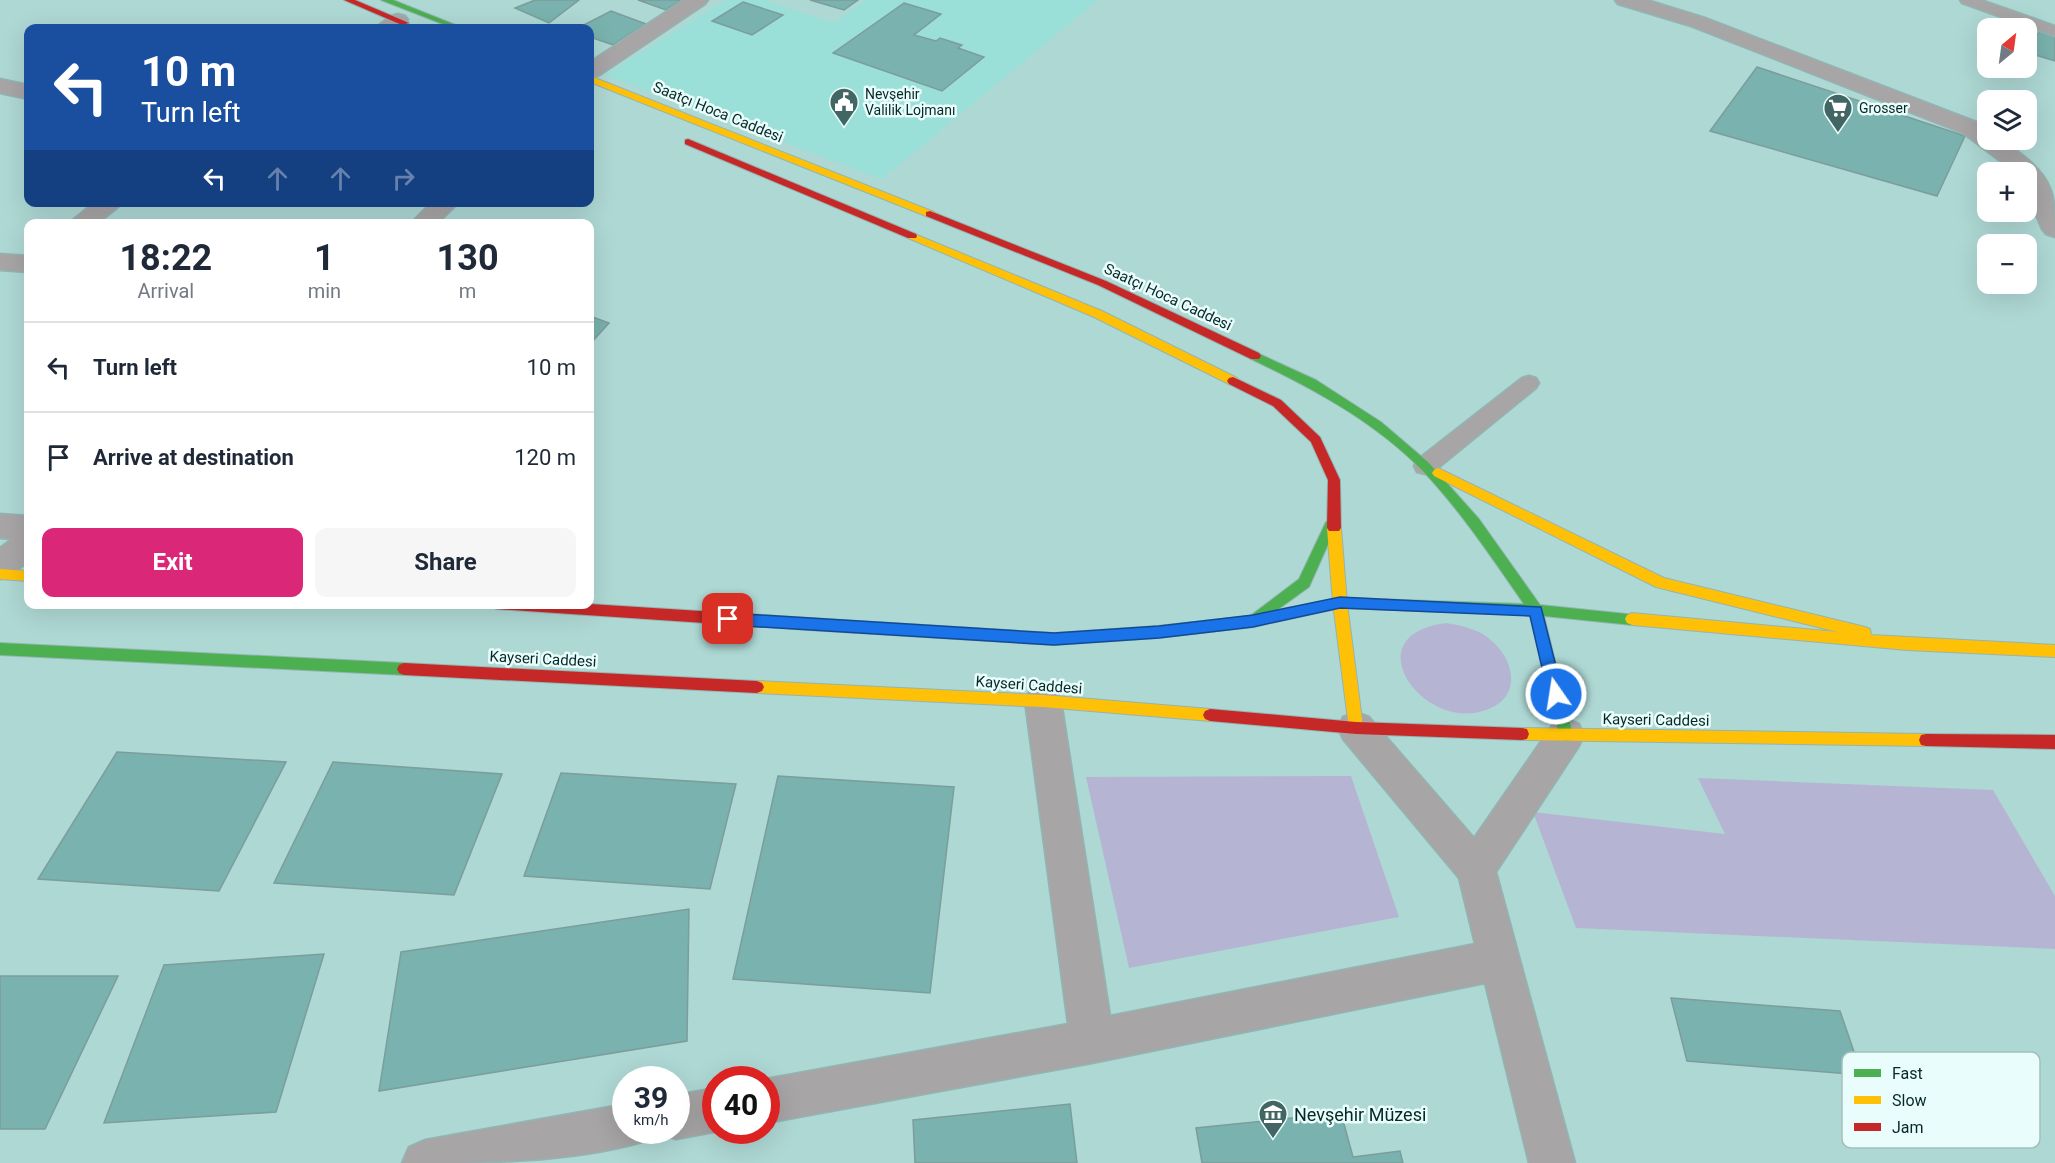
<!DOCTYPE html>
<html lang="en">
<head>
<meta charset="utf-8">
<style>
  :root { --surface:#fff; --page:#f6f6f7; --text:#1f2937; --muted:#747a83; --line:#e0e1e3; --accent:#db2777 }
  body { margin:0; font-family:Roboto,sans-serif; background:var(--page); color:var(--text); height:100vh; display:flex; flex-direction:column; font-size:22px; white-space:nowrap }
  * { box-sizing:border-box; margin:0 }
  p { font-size:20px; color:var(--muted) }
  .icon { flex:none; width:33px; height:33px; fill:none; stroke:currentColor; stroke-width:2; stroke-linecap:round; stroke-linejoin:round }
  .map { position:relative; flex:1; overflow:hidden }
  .panel { position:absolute; left:24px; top:219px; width:570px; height:390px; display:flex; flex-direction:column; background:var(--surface); border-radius:12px; box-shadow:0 6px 24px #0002 }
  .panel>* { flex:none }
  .hud { position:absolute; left:24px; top:24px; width:570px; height:183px; border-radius:12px; box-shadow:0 6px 24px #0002; background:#1a4fa0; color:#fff; overflow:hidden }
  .needle { width:39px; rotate:29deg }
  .tools { position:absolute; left:1977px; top:18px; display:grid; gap:12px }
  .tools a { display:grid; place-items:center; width:60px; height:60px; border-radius:12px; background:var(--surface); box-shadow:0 6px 24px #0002; font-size:30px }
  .speed { position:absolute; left:612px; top:1066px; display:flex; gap:12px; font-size:30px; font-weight:700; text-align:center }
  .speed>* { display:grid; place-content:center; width:78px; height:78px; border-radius:50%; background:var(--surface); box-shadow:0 6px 24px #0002; line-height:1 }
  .speed small { font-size:15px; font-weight:400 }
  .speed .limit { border:9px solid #d22; background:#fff; color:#111 }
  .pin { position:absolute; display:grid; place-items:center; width:51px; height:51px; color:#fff; margin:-26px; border-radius:12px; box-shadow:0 3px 9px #0006 }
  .me { position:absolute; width:66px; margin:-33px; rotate:347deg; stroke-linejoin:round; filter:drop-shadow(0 0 4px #0008) }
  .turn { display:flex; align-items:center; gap:21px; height:126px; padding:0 18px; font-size:27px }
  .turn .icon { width:78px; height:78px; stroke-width:2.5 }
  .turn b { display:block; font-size:42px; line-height:51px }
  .lanes { display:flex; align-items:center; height:57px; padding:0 18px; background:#0003; justify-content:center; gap:30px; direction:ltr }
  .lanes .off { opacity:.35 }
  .eta { display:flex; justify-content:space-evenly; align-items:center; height:102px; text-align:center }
  .eta b { font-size:36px; font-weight:700; line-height:42px }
  .cta { display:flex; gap:12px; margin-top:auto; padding:12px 18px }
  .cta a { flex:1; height:69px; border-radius:12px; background:var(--accent); color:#fff; font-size:24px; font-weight:700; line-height:69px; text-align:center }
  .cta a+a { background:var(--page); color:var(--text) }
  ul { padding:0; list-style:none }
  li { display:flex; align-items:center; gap:18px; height:90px; padding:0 18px; border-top:2px solid var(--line) }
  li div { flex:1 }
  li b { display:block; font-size:22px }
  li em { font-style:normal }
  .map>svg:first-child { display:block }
  .built { fill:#9bdfd9 }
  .green { fill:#b5b5d3 }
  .building { fill:#79b2ae; stroke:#7c9d9b; stroke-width:1.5 }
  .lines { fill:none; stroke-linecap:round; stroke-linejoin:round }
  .lane-casing { stroke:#93b5b2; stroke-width:3 }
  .street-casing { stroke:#93b5b2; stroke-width:3 }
  .fast-casing { stroke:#93b5b2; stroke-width:2 }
  .slow-casing { stroke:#93b5b2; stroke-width:2 }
  .jam-casing { stroke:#93b5b2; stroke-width:2 }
  .lane { fill:#a7a5a5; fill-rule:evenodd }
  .street { fill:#a7a5a5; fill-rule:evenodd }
  .fast { fill:#4caf50; fill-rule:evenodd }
  .slow { fill:#ffc107; fill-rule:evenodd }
  .jam { fill:#c62828; fill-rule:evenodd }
  .route { fill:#1a73e8; stroke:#114b97; stroke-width:1.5 }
  .labels { text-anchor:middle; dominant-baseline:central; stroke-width:5; stroke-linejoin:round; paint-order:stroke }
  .far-poi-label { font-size:14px; fill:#072826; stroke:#e9fefc; text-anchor:start }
  .street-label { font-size:15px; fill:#072826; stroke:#e9fefc }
  .near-poi-label { font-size:18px; fill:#072826; stroke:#e9fefc; text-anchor:start }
  .key { fill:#e9fefc; stroke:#a5bebc; stroke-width:1.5 }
  .key-label { font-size:16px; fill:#072826 }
</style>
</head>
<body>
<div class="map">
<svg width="2055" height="1163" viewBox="0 0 2055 1163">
  <rect width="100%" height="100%" fill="#aed8d4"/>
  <!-- built -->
  <path class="built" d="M726,0h39l68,23 33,-23h232l-216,179 -277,-104z"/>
  <!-- green -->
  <g class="green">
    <path d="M1446,623c12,2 23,4 35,10 33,19 46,65 2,78 -61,19 -130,-76 -37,-88z"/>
    <path d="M1351,776l48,141 -270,51 -43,-191z"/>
    <path d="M1698,778l295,12 62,106v53l-479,-21 -43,-116 192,22z"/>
  </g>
  <!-- building -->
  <g class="building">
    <path d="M535,0h44l-30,23 -34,-15z"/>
    <path d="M638,0h44l-16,10z"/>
    <path d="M810,0h48l-14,10z"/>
    <path d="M743,2l40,13 -31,20 -40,-14z"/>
    <path d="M904,3l37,11 -27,21 22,6 4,-3 22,7 -4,3 26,9 -42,34 -109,-38z"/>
    <path d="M611,11l35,13 -33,21 -23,-8v-9h-12z"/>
    <path d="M2045,23l10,4v34l-29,-9z"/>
    <path d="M1757,67l208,69 -28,60 -227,-65z"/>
    <path d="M590,316l19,7 -19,21z"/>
    <path d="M117,752l169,10 -67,129 -181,-12z"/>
    <path d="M333,762l169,12 -48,121 -180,-12z"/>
    <path d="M561,773l175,11 -26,105 -186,-13z"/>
    <path d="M778,776l176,11 -24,206 -197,-14z"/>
    <path d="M689,909l-2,132 -308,50 22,-139z"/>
    <path d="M324,954l-48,158 -172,11 60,-158z"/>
    <path d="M0,976h118l-73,153h-45z"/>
    <path d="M1671,998l169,13 22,64 -175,-14z"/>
    <path d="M1070,1104l7,59h-162l-2,-43z"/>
    <path d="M1341,1113l12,44 47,-6 3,12h-201l-6,-35z"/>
  </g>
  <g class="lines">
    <!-- lane casing -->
    <g class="lane-casing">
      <g id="lane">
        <path d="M1960,0h21l74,26v10l-93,-33z"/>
        <path d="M1529,376l7,2 3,5 -3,5 -103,84 -8,2 -8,-2 -3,-6 3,-6 105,-82z"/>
      </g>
    </g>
    <!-- street casing -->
    <g class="street-casing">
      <g id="street">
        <path d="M684,0h24l-3,4 -107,72 -8,1v-15z"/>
        <path d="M1615,0h32l58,18 274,105 9,6v11c16,0 20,4 33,14 34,26 34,42 34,83l-9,-3 -4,-5 -16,-38v-19h-11l-52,-39 -272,-107 -73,-22z"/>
        <path d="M398,14l7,2 3,4 -9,8h-24l16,-12z"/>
        <path d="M0,79l28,6v14l-28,-6z"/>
        <path d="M95,202h29l-27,22h-29z"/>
        <path d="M432,202h27l-22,22h-27z"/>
        <path d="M0,254l28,2v16l-28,-2z"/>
        <path d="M0,514l28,2v45l-16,14 -12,4v-31l12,-9 -12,-1z"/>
        <path d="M1043,686l13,4 5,11 49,315 365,-72 -16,-66 -116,-139 -5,-11 5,-11 13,-5 13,5 105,121 79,-114 13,-5 13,5 5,11 -5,11 -83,126 79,291h-46l-44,-180 -393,80 -326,60v-43h-3l3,-1 302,-55 -43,-323 5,-11z"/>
        <path d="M716,1088v43h3l-43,8 -16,-6 -1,-2h17v-36z"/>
        <path d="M626,1104v27h20l-4,11c-73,21 -163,21 -240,21l7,-16 16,-7z"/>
      </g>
    </g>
    <!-- fast casing -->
    <g class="fast-casing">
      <g id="fast">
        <path d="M381,0h12l70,28h-10z"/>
        <path d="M1255,352l61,28 65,42 48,41 50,56 61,86 97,10 2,4 -2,4 -5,2 -88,-9 29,119 -2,5 -5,1 -5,-1 -2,-5 -29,-120 -190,-7 -87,19 -96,11 -5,-2 -2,-4 2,-4 5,-2 93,-10 49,-37 27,-57 6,-5 6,5 -29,65 -32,23 63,-12 184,6c-32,-46 -63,-93 -102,-134 -48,-49 -110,-82 -171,-111l-2,-3z"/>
        <path d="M0,643l404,20 5,2 2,4 -2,4 -5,2 -404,-20z"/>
      </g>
    </g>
    <!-- slow casing -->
    <g class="slow-casing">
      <g id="slow">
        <path d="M590,76l344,136 1,2 -5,3 -4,-1 -336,-134z"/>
        <path d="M912,233l190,78 135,67 2,3 -6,4 -4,-1 -135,-67 -186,-79v-4z"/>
        <path d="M1438,468l226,110 201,49 5,2 1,6 184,10v12l-148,-7 -275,-25 -5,-2 -2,-4 2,-4 5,-2 206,19 -182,-45 -222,-111 -2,-3 2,-3z"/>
        <path d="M1334,523l7,5 6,75 16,125 -2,5 -5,1 -5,-1 -2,-5 -16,-125 -6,-75z"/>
        <path d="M0,569l28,2v10l-28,-2z"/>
        <path d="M809,618l245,15 103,-7 5,2 2,4 -2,4 -5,2 -103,7 -245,-15 -5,-2 -2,-4 2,-4z"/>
        <path d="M757,681l286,14 167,14 5,2 2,4 -2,4 -5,2 -167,-14 -286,-14 -5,-2 -2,-4 2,-4z"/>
        <path d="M1522,728l404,6 5,1 2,5 -2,5 -5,1 -404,-6 -5,-1 -2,-5 2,-5z"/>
      </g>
    </g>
    <!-- jam casing -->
    <g class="jam-casing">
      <g id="jam">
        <path d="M344,0h11l54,23 -7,2z"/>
        <path d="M688,139l228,95 1,2 -1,2h-8l-223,-94v-4z"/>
        <path d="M930,211l176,70 153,72 2,3 -2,3h-8l-153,-74 -172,-69v-4z"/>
        <path d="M1233,377l48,23 39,37 20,43 1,48 -2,3h-10l-2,-3 1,-48 -17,-38 -38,-36 -44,-22 -2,-3 2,-3z"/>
        <path d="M489,604h101l219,14 5,2 2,4 -2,4 -5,2 -313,-21z"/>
        <path d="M404,663l353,18 5,2 2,4 -2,4 -5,2 -353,-18 -5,-2 -2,-4 2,-4z"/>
        <path d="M1210,709l146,13 166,6 5,1 2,5 -2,5 -5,1 -166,-6 -146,-13 -5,-2 -2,-4 2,-4z"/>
        <path d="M1926,734l129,1v14l-129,-3 -5,-1 -2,-5 2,-5z"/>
      </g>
    </g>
    <!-- lane -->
    <use href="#lane" class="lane"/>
    <!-- street -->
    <use href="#street" class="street"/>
    <!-- fast -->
    <use href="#fast" class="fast"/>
    <!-- slow -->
    <use href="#slow" class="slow"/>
    <!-- jam -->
    <use href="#jam" class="jam"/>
  </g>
  <!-- route -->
  <path class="route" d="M1340,597l201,10 22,87 -2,4 -5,2 -5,-2 -3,-4 -18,-78 -190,-8 -87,19 -94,11 -105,7 -326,-20 -5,-2 -2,-4 2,-4 5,-2 326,20 105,-7 94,-11z"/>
  <!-- icons -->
  <defs>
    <g id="civic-pin" transform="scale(1.5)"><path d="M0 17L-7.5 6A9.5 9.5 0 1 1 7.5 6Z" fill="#416663" stroke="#e9fefc"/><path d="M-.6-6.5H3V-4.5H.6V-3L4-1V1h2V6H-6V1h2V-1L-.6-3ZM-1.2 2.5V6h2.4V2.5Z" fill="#fff"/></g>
    <g id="supermarket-pin" transform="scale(1.5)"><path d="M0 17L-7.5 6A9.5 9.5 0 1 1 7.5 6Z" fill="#416663" stroke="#e9fefc"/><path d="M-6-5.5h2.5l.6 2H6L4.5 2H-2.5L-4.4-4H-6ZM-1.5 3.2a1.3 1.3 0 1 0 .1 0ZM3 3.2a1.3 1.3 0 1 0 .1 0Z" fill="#fff"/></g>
    <g id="museum-pin" transform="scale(1.5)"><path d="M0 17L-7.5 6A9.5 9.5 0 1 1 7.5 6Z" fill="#416663" stroke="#e9fefc"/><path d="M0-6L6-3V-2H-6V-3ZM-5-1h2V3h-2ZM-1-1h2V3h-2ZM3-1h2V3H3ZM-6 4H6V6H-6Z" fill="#fff"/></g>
  </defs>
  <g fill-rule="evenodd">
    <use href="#civic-pin" x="844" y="102"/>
    <use href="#supermarket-pin" x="1838" y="108"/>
    <use href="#museum-pin" x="1273" y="1114"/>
  </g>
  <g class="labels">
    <!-- far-poi labels -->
    <g class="far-poi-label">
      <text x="865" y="94">Nevşehir<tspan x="865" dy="16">Valilik Lojmanı</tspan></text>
      <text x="1859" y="108">Grosser</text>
    </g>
    <!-- street labels -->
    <g class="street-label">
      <text transform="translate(718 112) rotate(22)">Saatçı Hoca Caddesi</text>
      <text transform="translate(1168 297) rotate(25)">Saatçı Hoca Caddesi</text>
      <text transform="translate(543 659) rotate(3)">Kayseri Caddesi</text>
      <text transform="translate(1029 685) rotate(4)">Kayseri Caddesi</text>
      <text transform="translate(1656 720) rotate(1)">Kayseri Caddesi</text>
    </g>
    <!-- near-poi labels -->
    <g class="near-poi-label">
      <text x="1294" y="1114">Nevşehir Müzesi</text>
    </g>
  </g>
  <!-- legend -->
  <rect x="1842" y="1052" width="198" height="96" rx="9" class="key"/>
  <rect x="1854" y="1069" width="27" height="8" fill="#4caf50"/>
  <rect x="1854" y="1096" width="27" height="8" fill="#ffc107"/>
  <rect x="1854" y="1123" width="27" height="8" fill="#c62828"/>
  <g class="key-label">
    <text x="1892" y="1079">Fast</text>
    <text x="1892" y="1106">Slow</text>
    <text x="1892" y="1133">Jam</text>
  </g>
</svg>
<div class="tools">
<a><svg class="needle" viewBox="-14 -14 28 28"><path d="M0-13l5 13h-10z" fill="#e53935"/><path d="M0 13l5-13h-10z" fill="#747a83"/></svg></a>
<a><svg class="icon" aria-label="layers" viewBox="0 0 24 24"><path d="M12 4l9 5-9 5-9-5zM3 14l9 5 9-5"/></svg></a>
<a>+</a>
<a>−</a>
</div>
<div class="speed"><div>39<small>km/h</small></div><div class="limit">40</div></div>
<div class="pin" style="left:728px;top:619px;background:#d93025"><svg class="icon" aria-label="arrive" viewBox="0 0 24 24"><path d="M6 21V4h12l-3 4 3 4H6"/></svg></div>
<svg class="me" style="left:1556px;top:694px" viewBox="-20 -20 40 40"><circle r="17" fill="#1a73e8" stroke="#fff" stroke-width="3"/><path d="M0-11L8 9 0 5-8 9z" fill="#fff"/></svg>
<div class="hud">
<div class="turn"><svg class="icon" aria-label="left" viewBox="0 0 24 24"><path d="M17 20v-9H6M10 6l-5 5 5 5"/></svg><div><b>10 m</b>Turn left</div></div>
<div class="lanes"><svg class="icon" aria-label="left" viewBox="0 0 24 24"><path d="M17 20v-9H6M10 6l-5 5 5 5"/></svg><svg class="icon off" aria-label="ahead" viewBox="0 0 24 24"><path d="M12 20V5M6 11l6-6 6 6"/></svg><svg class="icon off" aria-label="ahead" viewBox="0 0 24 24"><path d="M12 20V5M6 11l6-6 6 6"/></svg><svg class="icon off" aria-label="right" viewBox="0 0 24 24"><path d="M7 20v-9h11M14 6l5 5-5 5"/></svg></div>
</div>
<section class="panel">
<div class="eta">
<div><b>18:22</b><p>Arrival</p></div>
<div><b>1</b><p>min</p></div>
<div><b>130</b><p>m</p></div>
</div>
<ul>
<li><svg class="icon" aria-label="left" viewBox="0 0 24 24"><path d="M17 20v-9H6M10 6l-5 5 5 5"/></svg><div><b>Turn left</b></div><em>10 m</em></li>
<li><svg class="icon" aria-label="arrive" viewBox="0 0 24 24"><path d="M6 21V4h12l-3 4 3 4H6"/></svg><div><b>Arrive at destination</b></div><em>120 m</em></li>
</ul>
<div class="cta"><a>Exit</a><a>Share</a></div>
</section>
</div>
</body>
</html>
